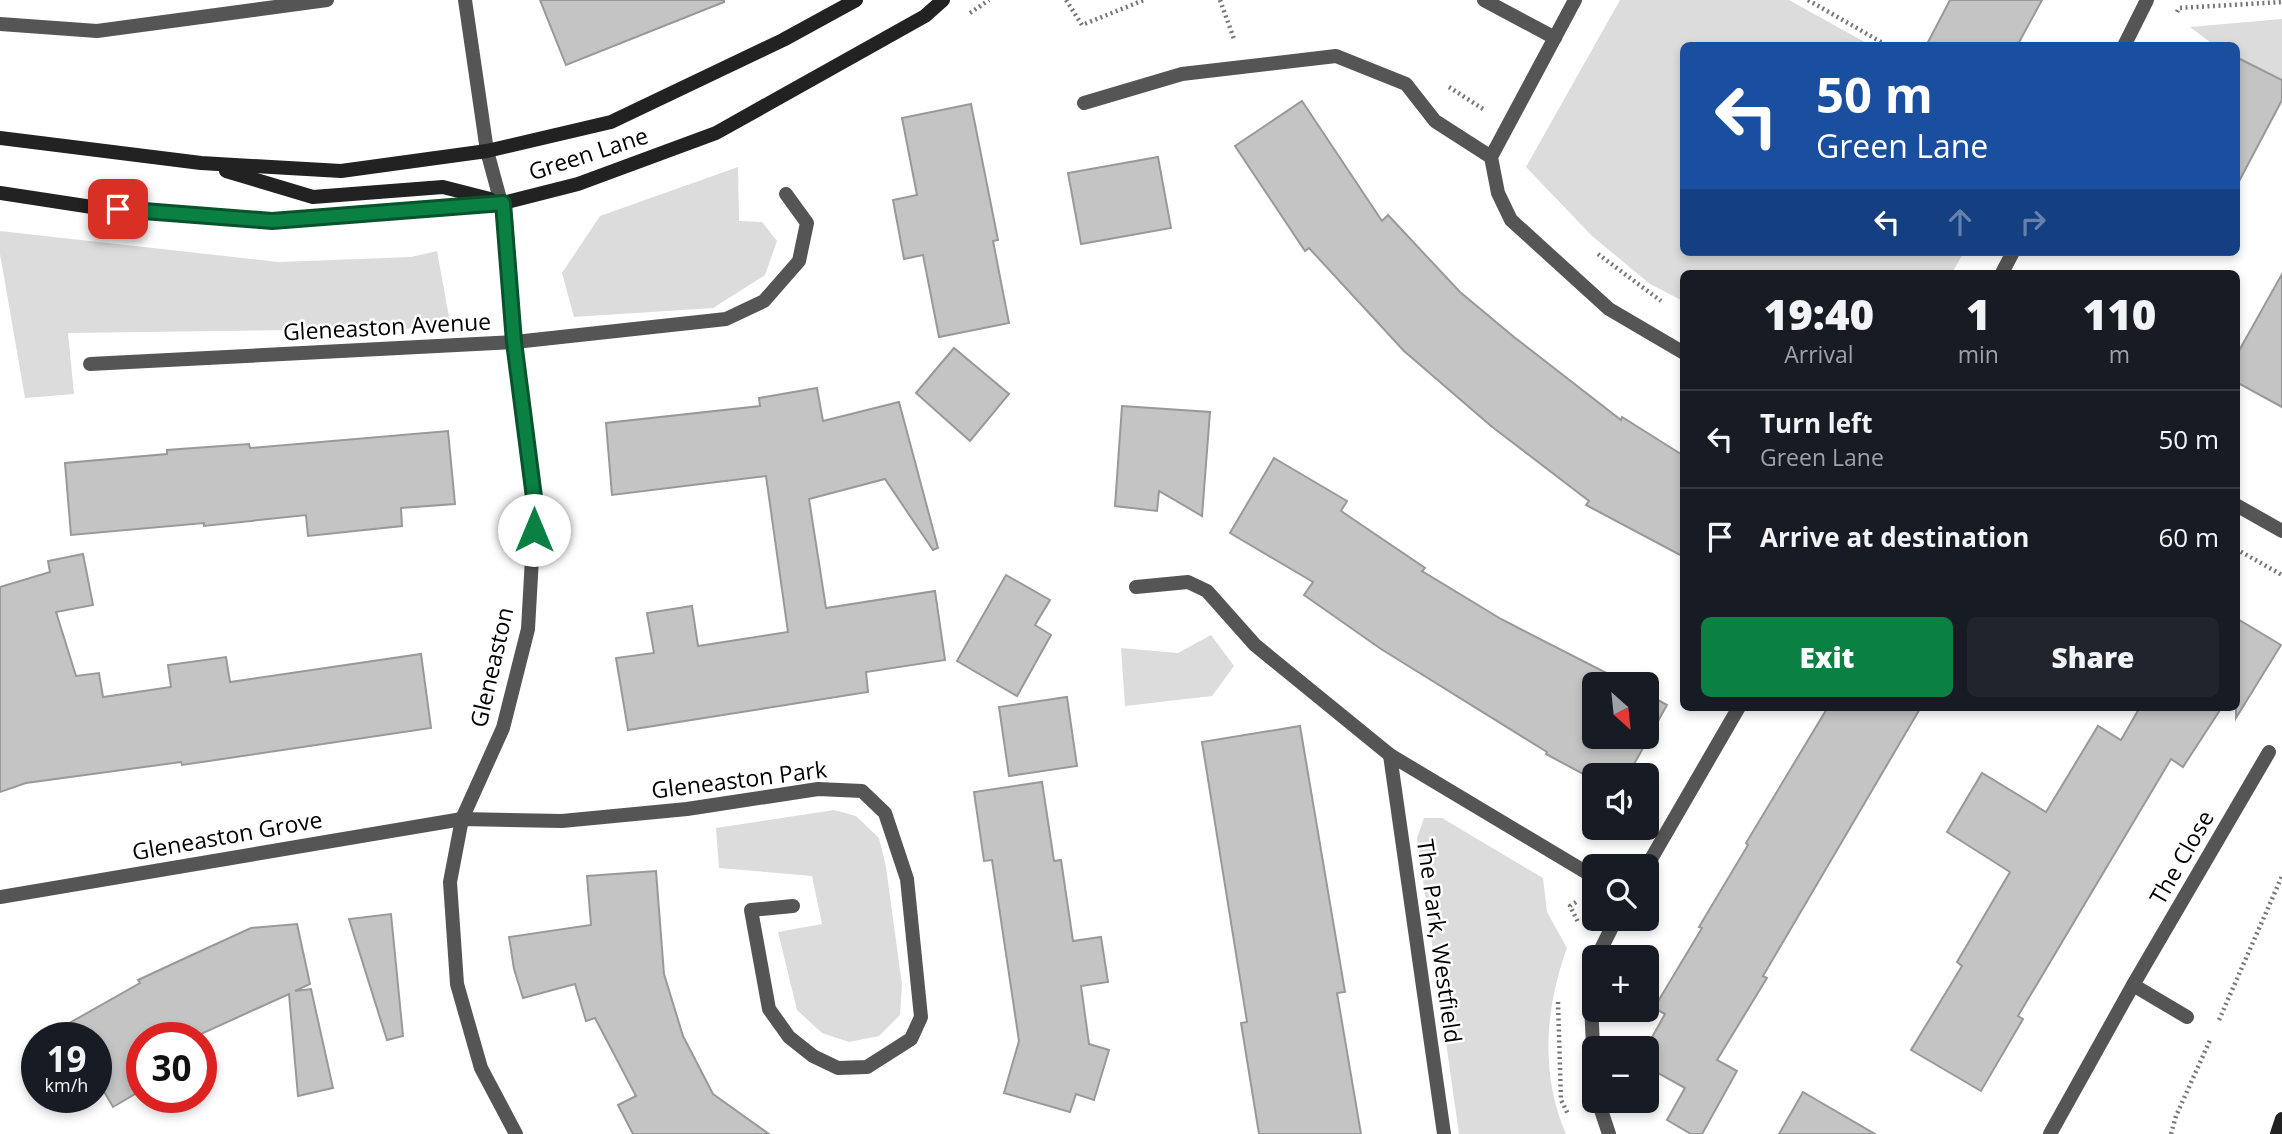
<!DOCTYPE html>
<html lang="en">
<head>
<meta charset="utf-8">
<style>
  :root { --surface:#171b24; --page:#20242c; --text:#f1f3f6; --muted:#9ea1a6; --line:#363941; --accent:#0b8043 }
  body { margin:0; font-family:"Open Sans",sans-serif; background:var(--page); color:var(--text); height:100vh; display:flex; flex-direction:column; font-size:26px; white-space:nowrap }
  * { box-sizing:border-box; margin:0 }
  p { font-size:23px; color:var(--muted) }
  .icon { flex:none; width:38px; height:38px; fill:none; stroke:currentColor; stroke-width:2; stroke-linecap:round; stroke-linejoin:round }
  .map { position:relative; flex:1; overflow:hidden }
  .sheet { position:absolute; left:1680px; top:270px; width:560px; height:441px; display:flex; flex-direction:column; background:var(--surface); border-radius:10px; box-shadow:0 4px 10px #0003 }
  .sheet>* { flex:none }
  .hud { position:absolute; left:1680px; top:42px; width:560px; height:214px; border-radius:10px; box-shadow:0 4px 10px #0003; background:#1a4fa0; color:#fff; overflow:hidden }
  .needle { width:46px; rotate:153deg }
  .tools { position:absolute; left:1582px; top:672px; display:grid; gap:14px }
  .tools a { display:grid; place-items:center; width:77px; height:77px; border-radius:10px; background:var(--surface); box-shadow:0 4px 10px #0003; font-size:35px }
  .speed { position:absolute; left:21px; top:1022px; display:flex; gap:14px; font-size:35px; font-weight:700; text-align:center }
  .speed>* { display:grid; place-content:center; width:91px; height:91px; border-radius:50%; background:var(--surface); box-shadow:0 4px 10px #0003; line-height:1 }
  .speed small { font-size:18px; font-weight:400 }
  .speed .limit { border:10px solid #d22; background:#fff; color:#111 }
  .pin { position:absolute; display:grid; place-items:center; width:60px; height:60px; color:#fff; margin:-30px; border-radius:14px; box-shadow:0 4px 10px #0006 }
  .me { position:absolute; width:77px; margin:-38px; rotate:0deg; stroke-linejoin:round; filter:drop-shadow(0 0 5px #0008) }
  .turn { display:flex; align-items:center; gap:24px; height:147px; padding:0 21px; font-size:32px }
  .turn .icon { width:91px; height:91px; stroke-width:2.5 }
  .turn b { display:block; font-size:49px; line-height:60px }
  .lanes { display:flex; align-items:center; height:66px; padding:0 21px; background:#0003; justify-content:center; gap:35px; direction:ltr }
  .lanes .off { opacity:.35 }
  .eta { display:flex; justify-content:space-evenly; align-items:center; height:119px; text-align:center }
  .eta b { font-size:42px; font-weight:800; line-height:49px }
  .action { display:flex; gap:14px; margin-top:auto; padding:14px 21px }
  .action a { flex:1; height:80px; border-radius:10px; background:var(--accent); color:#fff; font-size:28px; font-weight:800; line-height:80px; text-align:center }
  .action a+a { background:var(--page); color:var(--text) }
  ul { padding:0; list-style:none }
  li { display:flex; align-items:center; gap:21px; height:98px; padding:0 21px; border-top:2px solid var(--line) }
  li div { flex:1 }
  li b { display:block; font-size:26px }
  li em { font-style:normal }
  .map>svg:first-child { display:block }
  .green { fill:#dcdcdc }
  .building { fill:#c4c4c4; stroke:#999; stroke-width:2 }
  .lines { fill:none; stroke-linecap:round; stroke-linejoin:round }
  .path { stroke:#777; stroke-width:4.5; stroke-dasharray:2 3.5; stroke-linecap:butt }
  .lane { stroke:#555; stroke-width:14 }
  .street { stroke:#555; stroke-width:14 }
  .secondary { stroke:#222; stroke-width:14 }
  .route-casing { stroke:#07532c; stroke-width:18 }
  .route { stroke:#0b8043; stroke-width:12 }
  .labels { text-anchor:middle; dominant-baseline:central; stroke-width:5; stroke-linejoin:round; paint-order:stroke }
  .street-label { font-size:23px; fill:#000; stroke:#fff }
</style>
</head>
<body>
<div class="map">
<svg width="2282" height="1134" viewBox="0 0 2282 1134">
  <rect width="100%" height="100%" fill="#fff"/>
  <!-- green -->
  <g class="green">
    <path d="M1620,0h169l81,45 -186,1v206h280l-12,21h-268l-1,28 -33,-17 -58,-48 -66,-69z"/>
    <path d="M2282,19v61l-45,-23 -1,-11 -22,-1 -24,-18z"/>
    <path d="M738,167l1,54 23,1 15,19 -12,34 -52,33 -139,9 -12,-44 38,-57z"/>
    <path d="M0,231l279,31 132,-5 26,-6 14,77 -383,5 6,61 -49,4 -25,-144z"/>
    <path d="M1211,635l23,31 -22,30 -87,10 -4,-58 57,5z"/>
    <path d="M834,810l22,6 23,22 7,29 16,118 -2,30 -21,21 -30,6 -27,-9 -25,-23 -19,-78 44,-8 -10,-48 -93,-8 -3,-40z"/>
    <path d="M1424,818h18l101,60 4,34 20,36c-22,61 -27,126 -1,186h-107l-42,-296z"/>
  </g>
  <!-- building -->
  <g class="building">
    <path d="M540,0h184v2l-158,63z"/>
    <path d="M1950,0h92l-25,46h-91z"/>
    <path d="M2236,57l46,23v20l-46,87z"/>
    <path d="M1302,101l80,120 6,-6 72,77 54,45 107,83 1,-3 62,39v101l-98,-52 3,-4 -98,-75 -87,-75 -95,-103 -4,3 -70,-105z"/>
    <path d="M971,104l27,136 -5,1 16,82 -70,14 -16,-82 -19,4 -11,-59 24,-5 -15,-77z"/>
    <path d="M1158,157l13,71 -90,16 -13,-71z"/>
    <path d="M2282,274v133l-46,-25v-26z"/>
    <path d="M954,348l55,46 -39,47 -54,-48z"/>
    <path d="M817,388l6,33 76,-19 39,146 -5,2 -48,-71 -76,20 17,109 109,-17 10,69 -79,12 2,20 -240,38 -12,-72 38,-5 -7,-40 45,-7 6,40 90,-14 -22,-156 -154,19 -6,-72 154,-17 -1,-8z"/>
    <path d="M1122,406l88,6 -8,104 -43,-25 -2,20 -42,-5z"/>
    <path d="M448,431l7,73 -54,4 1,18 -94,10 -2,-21 -102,11v-3l-133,12 -6,-72 102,-9v-4l82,-6 1,4z"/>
    <path d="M1274,458l73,43 -6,10 84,57 -3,3 79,48 127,65h-34v53h53v-43l20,11 -39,70h-43l-39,-21 1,-2 -166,-103 -77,-54 9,-13 -83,-49z"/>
    <path d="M83,554l10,51 -37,7 20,64 23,-3 4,24 68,-10 -3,-22 58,-8 4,25 191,-28 10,74 -249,37 -1,-3 -155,21 -26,9v-205l50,-15 -2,-11z"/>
    <path d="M1006,575l44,25 -15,25 16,10 -34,61 -60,-35z"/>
    <path d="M2236,618l45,27 -45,73z"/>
    <path d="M1067,697l10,69 -68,10 -10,-69z"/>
    <path d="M1828,707h93l-158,269 4,2 -50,82 20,11 -35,63h-11l-24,-14 18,-32 -38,-21 -1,-19 19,-34 -11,-6 48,-80 -3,-1 49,-82 -2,-2z"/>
    <path d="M2140,707h82l-39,60 -12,-8 -153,257 5,3 -42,72 -70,-41 51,-84 -5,-4 53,-90 -63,-40 35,-59 64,39 52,-86 23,14z"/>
    <path d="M1300,726l45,266 -8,1 24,141h-102l-18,-111 6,-1 -45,-280z"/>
    <path d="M1042,782l12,79 7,-1 12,81 28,-4 7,45 -27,4 8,58 20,6 -15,50 -18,-6 -6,18 -66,-19 15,-52 -27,-181 -8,1 -10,-69z"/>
    <path d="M656,871l8,103 19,62 30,58 56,40h-136l-15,-29 18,-9 -41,-78 -9,3 -11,-37 -52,14 -9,-29 -5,-32 82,-12 -4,-49z"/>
    <path d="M391,914l12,122 -16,4 -38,-121z"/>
    <path d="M297,924l13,60 -15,7 16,-2 22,99 -35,8 -9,-102 -97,44h-50v52l-29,17 -17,-29v-40h-53l97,-55 -2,-3 54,-25 59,-27z"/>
    <path d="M1803,1092l72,42h-96z"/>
  </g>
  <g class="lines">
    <!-- path -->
    <g class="path">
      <path d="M1066,0l16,25 62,-25"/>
      <path d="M1220,0l14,39"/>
      <path d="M1808,0l80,46"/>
      <path d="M2177,12l2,-4 103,-6"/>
      <path d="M970,13l19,-13"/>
      <path d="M1449,87l34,22"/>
      <path d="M1598,254l63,47"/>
      <path d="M2236,549l46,26"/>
      <path d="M1576,902l-6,4 9,18"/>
      <path d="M1558,1002l3,98 7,14"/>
      <path d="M2219,1020l63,-144"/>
      <path d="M2171,1134l5,-18 35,-78"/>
    </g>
    <!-- lane -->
    <g class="lane">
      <path d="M465,0l22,151"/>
      <path d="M1484,0l71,38"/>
      <path d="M0,24l97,7 230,-31"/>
    </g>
    <!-- street -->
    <g class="street">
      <path d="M1575,0l-84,157 7,36 13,27 98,89 75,44"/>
      <path d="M2124,46l23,-46"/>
      <path d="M1084,103l98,-29 154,-18 70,28 29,37 56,36"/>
      <path d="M487,151l19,70 9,121 20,163 -7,124 -25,99 -41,91 -12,63 7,102 24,84 35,66"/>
      <path d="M2002,273l11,-21"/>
      <path d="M90,364l425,-22 211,-23 38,-18 35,-40 8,-38 -21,-29"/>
      <path d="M2236,505l46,26"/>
      <path d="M1136,587l52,-5 19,9 48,54 135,110 204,122"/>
      <path d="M1390,755l54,379"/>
      <path d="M1647,866l92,-159"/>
      <path d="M0,897l462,-78 100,2 125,-12 131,-20 44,2 23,22 22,66 14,138 -10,22 -44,28 -29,1 -25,-12 -24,-19 -20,-28 -18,-99 42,-4"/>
      <path d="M1597,957l19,-38"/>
      <path d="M1594,974l-3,30 3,63"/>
      <path d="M2133,985l54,32"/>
      <path d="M1598,1101l11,33"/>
      <path d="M2050,1134l83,-149 136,-233"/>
    </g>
    <!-- secondary -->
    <g class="secondary">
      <path d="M0,138l201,25 140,8 146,-20 124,-29 172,-82 73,-40"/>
      <path d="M226,171l87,26 130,-10 47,12"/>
      <path d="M0,193l92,14 180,14 231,-18 75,-19 138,-51 209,-117 18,-16"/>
      <path d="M2277,1134l5,-15"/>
    </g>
  </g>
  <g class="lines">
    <!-- route casing -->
    <g class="route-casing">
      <path id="route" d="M118,209l154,12 231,-18 11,139 21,163 -1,25"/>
    </g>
    <!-- route -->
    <use href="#route" class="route"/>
  </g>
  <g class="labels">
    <!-- street labels -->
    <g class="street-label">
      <text transform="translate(588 153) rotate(-18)">Green Lane</text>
      <text transform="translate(387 326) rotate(-3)">Gleneaston Avenue</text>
      <text transform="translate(491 667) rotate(-77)">Gleneaston</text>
      <text transform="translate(739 779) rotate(-7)">Gleneaston Park</text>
      <text transform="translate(227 835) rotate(-10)">Gleneaston Grove</text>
      <text transform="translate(2181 857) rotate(-60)">The Close</text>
      <text transform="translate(1440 941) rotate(82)">The Park, Westfield</text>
    </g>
  </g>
</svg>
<div class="tools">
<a><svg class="needle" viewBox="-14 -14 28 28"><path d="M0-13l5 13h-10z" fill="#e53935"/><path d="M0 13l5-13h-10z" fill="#9ea1a6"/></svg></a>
<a><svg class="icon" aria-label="sound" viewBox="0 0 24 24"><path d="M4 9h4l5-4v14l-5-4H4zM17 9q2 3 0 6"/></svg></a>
<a><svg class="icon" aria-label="search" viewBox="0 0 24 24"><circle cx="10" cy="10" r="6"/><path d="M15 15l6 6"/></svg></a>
<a>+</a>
<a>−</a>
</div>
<div class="speed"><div>19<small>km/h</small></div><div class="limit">30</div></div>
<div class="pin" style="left:118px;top:209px;background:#d93025"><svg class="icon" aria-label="arrive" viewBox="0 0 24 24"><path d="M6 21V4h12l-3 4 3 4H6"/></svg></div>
<svg class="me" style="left:534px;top:530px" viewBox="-20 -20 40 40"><circle r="19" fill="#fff"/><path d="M0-13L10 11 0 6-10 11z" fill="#0b8043"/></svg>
<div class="hud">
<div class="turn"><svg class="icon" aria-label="left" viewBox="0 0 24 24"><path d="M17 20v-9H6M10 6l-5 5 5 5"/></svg><div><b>50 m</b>Green Lane</div></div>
<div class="lanes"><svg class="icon" aria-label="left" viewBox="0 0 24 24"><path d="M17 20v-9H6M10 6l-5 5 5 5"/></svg><svg class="icon off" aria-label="ahead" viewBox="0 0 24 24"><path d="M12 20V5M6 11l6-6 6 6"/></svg><svg class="icon off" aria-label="right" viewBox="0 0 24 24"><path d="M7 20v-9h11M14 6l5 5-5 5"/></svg></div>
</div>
<section class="sheet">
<div class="eta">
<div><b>19:40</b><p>Arrival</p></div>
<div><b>1</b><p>min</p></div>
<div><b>110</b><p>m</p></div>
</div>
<ul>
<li><svg class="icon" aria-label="left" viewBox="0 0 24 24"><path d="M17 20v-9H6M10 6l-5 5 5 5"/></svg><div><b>Turn left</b><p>Green Lane</p></div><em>50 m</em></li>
<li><svg class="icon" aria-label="arrive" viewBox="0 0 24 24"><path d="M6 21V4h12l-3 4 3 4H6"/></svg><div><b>Arrive at destination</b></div><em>60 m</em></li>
</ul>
<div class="action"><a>Exit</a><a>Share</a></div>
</section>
</div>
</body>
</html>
